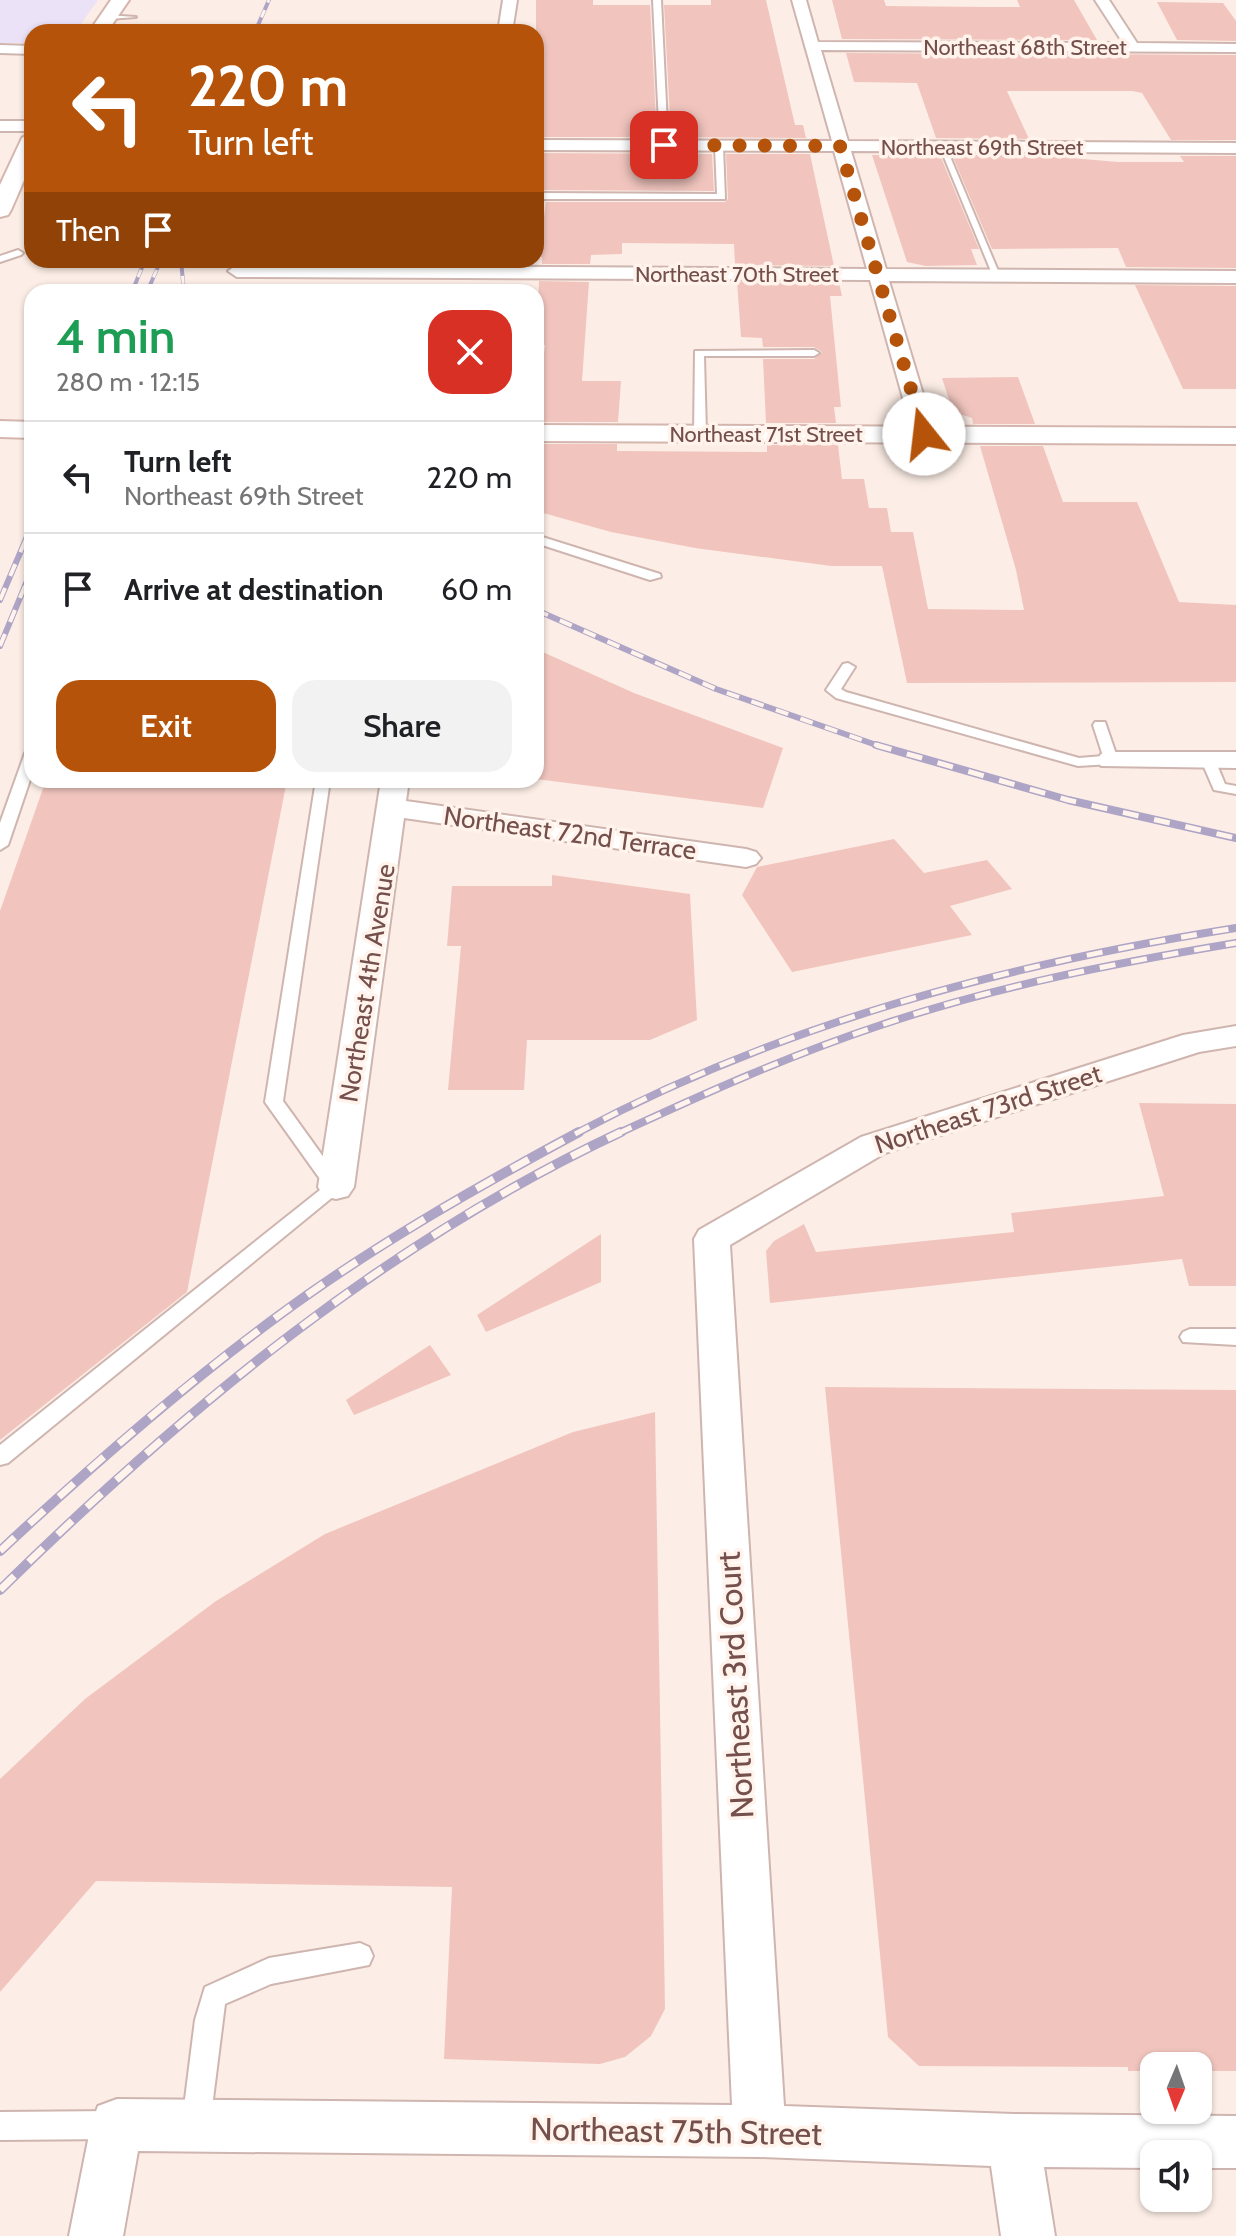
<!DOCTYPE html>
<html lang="en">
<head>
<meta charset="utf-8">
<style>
  :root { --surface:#fff; --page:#f2f2f2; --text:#202124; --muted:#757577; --line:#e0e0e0; --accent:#b45309 }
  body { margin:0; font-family:Cabin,sans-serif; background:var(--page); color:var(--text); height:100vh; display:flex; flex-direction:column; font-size:30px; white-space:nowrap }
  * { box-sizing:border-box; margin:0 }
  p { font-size:26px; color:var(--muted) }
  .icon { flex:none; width:44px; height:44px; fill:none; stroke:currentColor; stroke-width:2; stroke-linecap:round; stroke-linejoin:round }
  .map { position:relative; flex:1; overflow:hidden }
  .details { position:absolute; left:24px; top:284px; width:520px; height:504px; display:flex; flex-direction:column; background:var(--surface); border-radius:24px; box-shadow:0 2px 6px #0004 }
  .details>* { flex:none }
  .hud { position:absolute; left:24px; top:24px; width:520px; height:244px; border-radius:24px; box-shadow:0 2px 6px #0004; background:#b45309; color:#fff; overflow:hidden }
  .needle { width:52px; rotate:182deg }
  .buttons { position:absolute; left:1140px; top:2052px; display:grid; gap:16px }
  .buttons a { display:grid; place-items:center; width:72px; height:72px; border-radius:16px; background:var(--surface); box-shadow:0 2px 6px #0004; font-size:40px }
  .pin { position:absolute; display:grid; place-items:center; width:68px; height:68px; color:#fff; margin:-34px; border-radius:16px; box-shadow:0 4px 12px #0006 }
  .me { position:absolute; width:88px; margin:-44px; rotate:344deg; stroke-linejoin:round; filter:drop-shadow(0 0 6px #0008) }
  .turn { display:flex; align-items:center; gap:28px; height:168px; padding:0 32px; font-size:36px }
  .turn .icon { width:104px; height:104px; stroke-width:2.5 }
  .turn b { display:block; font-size:56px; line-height:68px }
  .then { display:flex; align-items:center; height:76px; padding:0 32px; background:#0003; gap:16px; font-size:30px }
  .round { display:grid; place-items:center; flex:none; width:84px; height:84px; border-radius:24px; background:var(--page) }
  .headline { display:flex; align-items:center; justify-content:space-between; height:136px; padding:0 32px }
  h1 { font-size:48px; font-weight:600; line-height:60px; color:#1e9e55 }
  .action { display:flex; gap:16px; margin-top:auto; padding:16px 32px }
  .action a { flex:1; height:92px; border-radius:24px; background:var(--accent); color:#fff; font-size:32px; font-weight:600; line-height:92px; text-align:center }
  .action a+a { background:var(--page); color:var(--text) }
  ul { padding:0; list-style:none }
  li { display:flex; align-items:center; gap:24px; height:112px; padding:0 32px; border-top:2px solid var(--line) }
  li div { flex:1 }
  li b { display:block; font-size:30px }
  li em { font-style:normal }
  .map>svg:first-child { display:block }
  .education { fill:#ebe2f8 }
  .building { fill:#f1c5be }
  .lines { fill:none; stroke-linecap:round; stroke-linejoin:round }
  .lane-casing { stroke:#cfb5af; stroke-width:4 }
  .street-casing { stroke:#cfb5af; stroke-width:4 }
  .secondary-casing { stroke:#d5b6ae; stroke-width:4 }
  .lane { fill:#fff; fill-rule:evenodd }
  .street { fill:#fff; fill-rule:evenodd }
  .secondary { fill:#fff; fill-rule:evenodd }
  .rail-far3-casing { stroke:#aea4c5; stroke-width:4 }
  .rail-far2-casing { stroke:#aea4c5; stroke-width:6 }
  .rail-far1-casing { stroke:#aea4c5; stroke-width:8 }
  .rail-casing { stroke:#aea4c5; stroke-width:10 }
  .rail-far3 { stroke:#fff3ec; stroke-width:3; stroke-dasharray:8; stroke-linecap:butt }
  .rail-far2 { stroke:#fff3ec; stroke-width:4; stroke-dasharray:13; stroke-linecap:butt }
  .rail-far1 { stroke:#fff3ec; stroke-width:5; stroke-dasharray:16; stroke-linecap:butt }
  .rail { stroke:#fff3ec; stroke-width:7; stroke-dasharray:20; stroke-linecap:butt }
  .route { stroke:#b45309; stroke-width:14; stroke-dasharray:0 25.2 }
  .labels { text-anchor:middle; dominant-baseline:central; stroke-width:7; stroke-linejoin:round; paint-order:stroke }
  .far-street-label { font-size:22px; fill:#744f4b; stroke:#fff3ec }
  .street-label { font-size:26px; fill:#744f4b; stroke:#fff3ec }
  .near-street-label { font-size:32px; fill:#744f4b; stroke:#fff3ec }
</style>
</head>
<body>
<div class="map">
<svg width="1236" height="2236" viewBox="0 0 1236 2236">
  <rect width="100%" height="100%" fill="#fceee6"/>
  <!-- education -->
  <path class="education" d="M0,0h98l-23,32h-43v11h-32z"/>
  <!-- building -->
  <g class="building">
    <path d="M536,0h57v5h57l7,132h-121z"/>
    <path d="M711,0h55l29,125h8l3,13 -135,-1 -7,-132h47z"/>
    <path d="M832,0h52l2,6 105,1h29l-3,-7h57l23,40 -255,-1z"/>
    <path d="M1157,2l66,1 13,18v20l-59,-1z"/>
    <path d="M846,53l390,2v85h-65l-29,-47 -10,-2h-125l22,48 -93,-1 -19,-55 -63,-1z"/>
    <path d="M536,153l176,1 2,37 -178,-1z"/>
    <path d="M726,154h84l24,112 -99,-1 -1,-21 -112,-1v11l-31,1 -1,9h-48v-7h-3l7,-55h179l3,-3z"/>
    <path d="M872,155h68l39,94h-8l6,16 -51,1 -19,-4z"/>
    <path d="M952,155h84l82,7h66l-4,-6h56v112l-110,-1 -8,-19 -126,1z"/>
    <path d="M539,281l50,1 -7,99h39l-3,41h-82l9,-77h-9z"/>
    <path d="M737,282l102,1 3,13h-12l11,111h-7l2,16h-70l-3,-64h51l8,-7 -8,-5h-51l-1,-9 -21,-1z"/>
    <path d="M1135,285l101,1v103h-53z"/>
    <path d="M1018,377l17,47h-62l-1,-6 -19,-6 -11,-34z"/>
    <path d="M536,444h81v7l150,1v-7h71l4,34h22l5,29h18l4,24h22l15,77 96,1 -8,-40 -36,-124h63l20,56h74l42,100 57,3v77l-329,1 -25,-117h-51l-136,-18 -84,-16 -75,-21z"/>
    <path d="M536,649l98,44 149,55 -20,60 -227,-29z"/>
    <path d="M46,780h241l-100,512 -187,148v-529z"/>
    <path d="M894,839l30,34 63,-13 25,29 -62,17 22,29 -180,37 -50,-77 15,-28z"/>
    <path d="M552,875l138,19 7,126 -47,20h-123l-3,50h-76l13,-144h-14l5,-60h100z"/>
    <path d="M1139,1103l97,1v182h-47l-7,-27 -412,44 -4,-52 8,-10 30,-17 12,28 198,-20 -3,-19 153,-17z"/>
    <path d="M601,1234v48l-115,50 -9,-17z"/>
    <path d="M430,1345l21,30 -97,40 -8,-15z"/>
    <path d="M825,1387l411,3v681h-38v-5h-44v5h-26v-4l-209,-1 -31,-29z"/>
    <path d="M655,1412l10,597 -14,27 -26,21 -25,7 -156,-5 8,-172 -356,-6 -96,111v-213l85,-80 131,-98 109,-67 248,-102z"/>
  </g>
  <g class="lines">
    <!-- lane casing -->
    <g class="lane-casing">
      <g id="lane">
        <path d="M653,0h8l7,145 -4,3 -4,-3z"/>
        <path d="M106,15l30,2 -27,2z"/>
        <path d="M477,29h28l4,2 -35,1z"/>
        <path d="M719,143l4,3 2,53h-189v-6l181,1 -2,-48z"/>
        <path d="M939,145l7,2 55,131 -8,-2z"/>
        <path d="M18,250l5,3 -2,2 -21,7v-6z"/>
        <path d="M695,351l119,-1 5,3 -5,3h-110l2,78 -6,3 -6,-3z"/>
        <path d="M536,535l124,39 1,3 -11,3 -114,-37z"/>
        <path d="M848,663l7,4 -14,22 5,3 233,66 24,-2 -10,-31 2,-3h10l13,38 -7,4 -33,2 -242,-68 -10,-8 17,-26z"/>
        <path d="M32,749v25l-24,71 -8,5v-27l25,-70z"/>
        <path d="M1208,756l7,4 10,24 11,2v8l-22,-4 -13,-30z"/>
        <path d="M316,780h14l-47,321 62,86 -337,276 -8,2v-20l325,-259 -60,-84z"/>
        <path d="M1190,1329h46v16l-53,-3 -3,-5 3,-5z"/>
        <path d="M360,1943l9,4 4,9 -4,9 -98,19 -46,20 -15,119 -4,10 -10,4 -10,-4 -4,-10 13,-103 10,-33 64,-29z"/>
        <path d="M114,2111l10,4 4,10 -4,10 -10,4 -114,1v-28z"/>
      </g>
    </g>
    <!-- street casing -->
    <g class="street-casing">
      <g id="street">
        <path d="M503,0h14l-5,32h-14z"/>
        <path d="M792,0h14l12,42 305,1 -28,-43h14l28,43 99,1v8l-415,-2 27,91 388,2v10l-385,-2 35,118 350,2v12l-347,-2 46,153 -11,6 -11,-6 -43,-154 -633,-3 -9,-6 9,-6 630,4 -33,-118 -298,-1v-10l296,1z"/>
        <path d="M0,45l32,1v8l-32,-1z"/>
        <rect x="0" y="121" width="32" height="10"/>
        <path d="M1111,752h125v16l-135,-2 -4,-6 4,-6z"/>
        <path d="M381,780h28l-3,21 340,48 10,3 5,6 -5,6 -10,3 -342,-49 -50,369 -6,9 -12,3 -12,-3 -6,-9z"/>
        <path d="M1236,1026v20l-37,6 -314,101 -155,92 54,861 230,8 222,2v52h-38v-14h-44v14l-110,-1 11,69h-54l-10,-70 -232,-9 -621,-6 -15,85h-54l22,-111 7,-19 19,-7 615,6 -38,-866 5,-9 162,-93 322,-102z"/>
      </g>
    </g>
    <!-- secondary casing -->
    <g class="secondary-casing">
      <g id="secondary">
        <path d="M111,0h18l-22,32h-18z"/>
        <path d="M32,132v30l-21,48 -3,5 -8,2v-32l22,-47z"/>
        <path d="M0,421l32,1v16l-32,-1z"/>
        <path d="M536,425l700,3v16l-700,-3z"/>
      </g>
    </g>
    <!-- lane -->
    <use href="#lane" class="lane"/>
    <!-- street -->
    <use href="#street" class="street"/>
    <!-- secondary -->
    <use href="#secondary" class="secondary"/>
    <!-- rail-far3 casing -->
    <g class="rail-far3-casing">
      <g id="rail-far3">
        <path d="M255,32l14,-32"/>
        <path d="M181,260l3,32"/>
        <path d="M132,292l13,-32"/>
        <path d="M147,292l14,-32"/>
      </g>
    </g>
    <!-- rail-far2 casing -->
    <g class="rail-far2-casing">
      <g id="rail-far2">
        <path d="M0,600l32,-75"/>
        <path d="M536,610l180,79 166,58"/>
        <path d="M0,646l32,-77"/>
      </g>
    </g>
    <!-- rail-far1 casing -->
    <g class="rail-far1-casing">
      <g id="rail-far1">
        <path d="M876,745l192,55 168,38"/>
        <path d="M575,1134c208,-111 429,-169 661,-206"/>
        <path d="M617,1134c86,-40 173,-79 264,-109 115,-39 235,-62 355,-82"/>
      </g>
    </g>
    <!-- rail casing -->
    <g class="rail-casing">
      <g id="rail">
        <path d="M0,1551c89,-83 180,-163 278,-235 95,-70 197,-128 301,-184"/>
        <path d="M0,1590c184,-181 386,-348 621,-458"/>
      </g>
    </g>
    <!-- rail-far3 -->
    <use href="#rail-far3" class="rail-far3"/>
    <!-- rail-far2 -->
    <use href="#rail-far2" class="rail-far2"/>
    <!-- rail-far1 -->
    <use href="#rail-far1" class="rail-far1"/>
    <!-- rail -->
    <use href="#rail" class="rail"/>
  </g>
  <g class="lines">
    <!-- route -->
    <path class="route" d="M664,145l176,1 84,288"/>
  </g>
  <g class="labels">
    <!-- far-street labels -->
    <g class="far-street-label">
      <text x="1025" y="47">Northeast 68th Street</text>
      <text x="982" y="147">Northeast 69th Street</text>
      <text x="737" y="274">Northeast 70th Street</text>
      <text x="766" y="434">Northeast 71st Street</text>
    </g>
    <!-- street labels -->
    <g class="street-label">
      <text transform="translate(570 833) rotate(8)">Northeast 72nd Terrace</text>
      <text transform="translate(367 983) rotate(-81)">Northeast 4th Avenue</text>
      <text transform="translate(988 1109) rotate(-18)">Northeast 73rd Street</text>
    </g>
    <!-- near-street labels -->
    <g class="near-street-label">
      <text transform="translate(735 1685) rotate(-93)">Northeast 3rd Court</text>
      <text transform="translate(676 2131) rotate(1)">Northeast 75th Street</text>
    </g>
  </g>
</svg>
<div class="buttons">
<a><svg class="needle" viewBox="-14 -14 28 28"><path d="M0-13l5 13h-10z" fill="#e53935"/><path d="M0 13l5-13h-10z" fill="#757577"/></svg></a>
<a><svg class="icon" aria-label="sound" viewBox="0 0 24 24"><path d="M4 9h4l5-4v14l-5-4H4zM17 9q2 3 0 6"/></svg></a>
</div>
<div class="pin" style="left:664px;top:145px;background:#d93025"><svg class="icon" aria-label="arrive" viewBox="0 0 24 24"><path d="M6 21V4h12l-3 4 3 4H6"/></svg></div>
<svg class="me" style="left:924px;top:434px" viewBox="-20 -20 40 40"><circle r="19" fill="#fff"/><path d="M0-13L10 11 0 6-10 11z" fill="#b45309"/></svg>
<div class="hud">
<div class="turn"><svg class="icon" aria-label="left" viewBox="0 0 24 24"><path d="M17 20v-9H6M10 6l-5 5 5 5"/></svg><div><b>220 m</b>Turn left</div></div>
<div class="then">Then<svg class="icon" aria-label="arrive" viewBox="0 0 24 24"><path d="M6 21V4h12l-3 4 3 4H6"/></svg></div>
</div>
<section class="details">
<div class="headline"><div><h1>4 min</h1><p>280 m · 12:15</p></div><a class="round" style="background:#d93025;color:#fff"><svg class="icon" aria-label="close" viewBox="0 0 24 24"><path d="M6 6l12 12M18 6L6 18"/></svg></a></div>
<ul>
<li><svg class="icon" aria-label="left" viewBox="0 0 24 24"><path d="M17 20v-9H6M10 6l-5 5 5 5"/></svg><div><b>Turn left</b><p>Northeast 69th Street</p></div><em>220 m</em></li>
<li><svg class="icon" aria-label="arrive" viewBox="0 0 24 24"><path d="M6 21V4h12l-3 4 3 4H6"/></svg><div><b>Arrive at destination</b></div><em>60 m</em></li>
</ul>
<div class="action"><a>Exit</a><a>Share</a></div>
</section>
</div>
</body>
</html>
